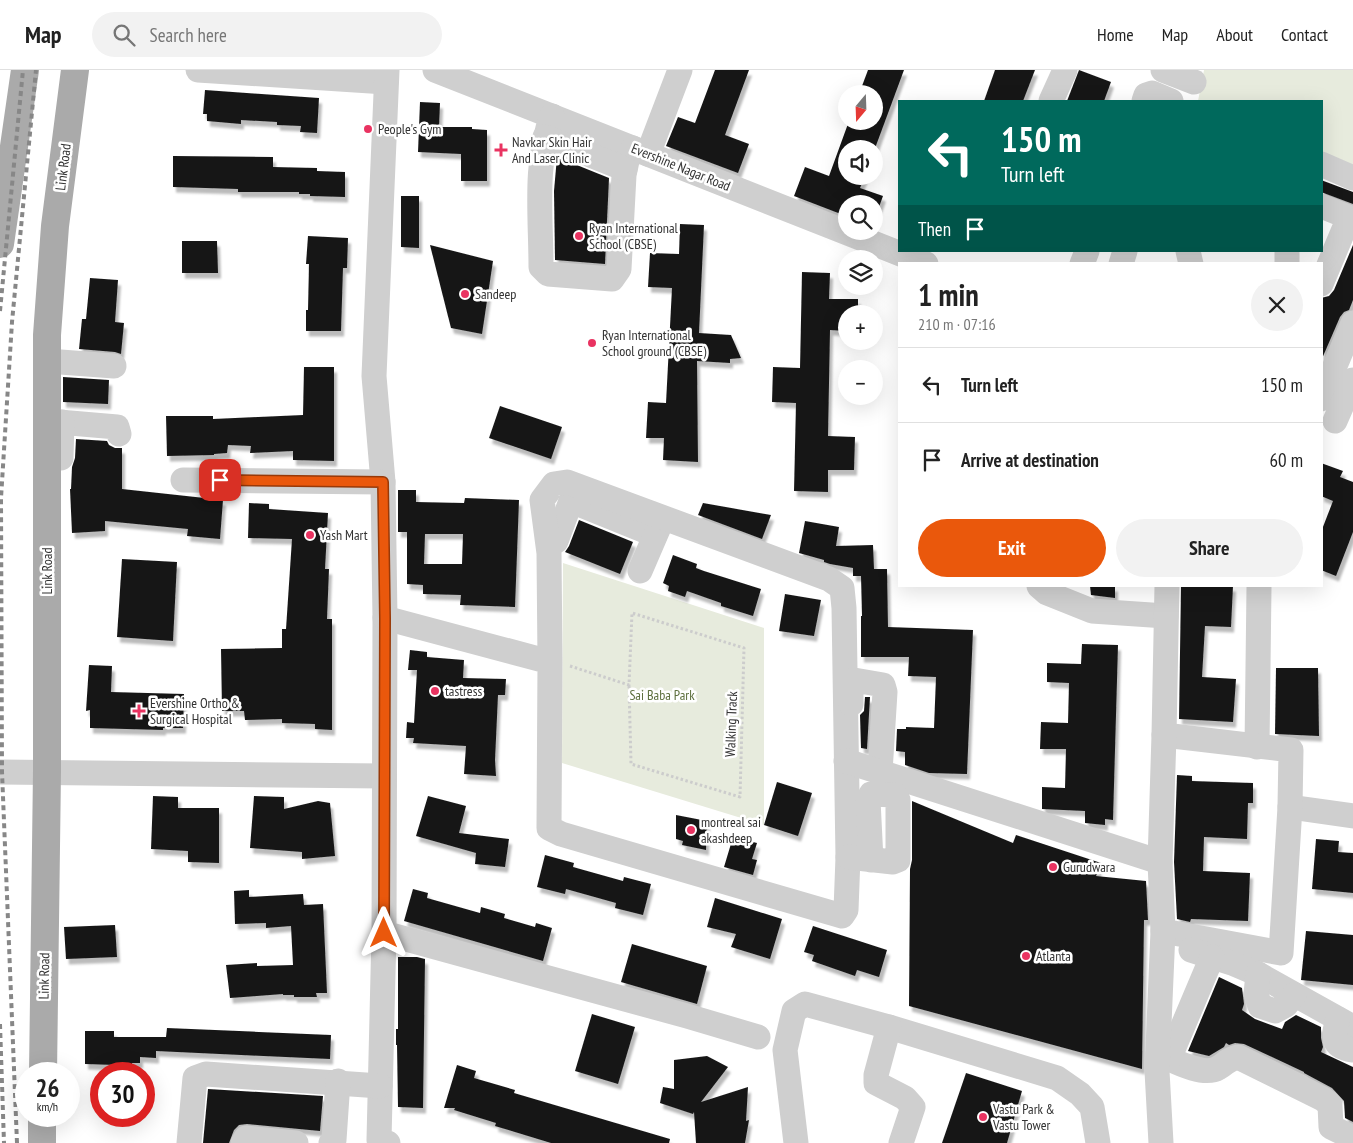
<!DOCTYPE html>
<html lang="en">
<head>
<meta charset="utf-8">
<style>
  :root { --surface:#fff; --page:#f2f2f2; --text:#222; --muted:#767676; --line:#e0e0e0; --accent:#ea580c }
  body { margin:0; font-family:"PT Sans Narrow",sans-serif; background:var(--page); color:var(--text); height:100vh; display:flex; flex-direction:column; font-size:19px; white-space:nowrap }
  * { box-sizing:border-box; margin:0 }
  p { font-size:16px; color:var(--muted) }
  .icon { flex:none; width:28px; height:28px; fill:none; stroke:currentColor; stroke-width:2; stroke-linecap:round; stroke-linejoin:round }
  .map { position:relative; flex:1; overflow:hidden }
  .side { position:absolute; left:898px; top:192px; width:425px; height:325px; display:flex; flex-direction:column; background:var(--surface); border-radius:0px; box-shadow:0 5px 20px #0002 }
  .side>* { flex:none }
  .hud { position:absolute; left:898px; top:30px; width:425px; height:152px; border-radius:0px; box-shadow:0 5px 20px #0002; background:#00695c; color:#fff; overflow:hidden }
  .needle { width:32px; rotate:199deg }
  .controls { position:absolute; left:838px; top:15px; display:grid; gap:10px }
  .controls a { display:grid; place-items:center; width:45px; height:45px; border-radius:50%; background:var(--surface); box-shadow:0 5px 20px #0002; font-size:25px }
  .speed { position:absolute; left:15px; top:992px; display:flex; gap:10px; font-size:25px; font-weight:700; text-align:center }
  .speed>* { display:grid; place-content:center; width:65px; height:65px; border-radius:50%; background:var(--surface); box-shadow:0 5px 20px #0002; line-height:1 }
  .speed small { font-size:12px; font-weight:400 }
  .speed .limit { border:8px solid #d22; background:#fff; color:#111 }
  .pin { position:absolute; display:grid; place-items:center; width:42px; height:42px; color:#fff; margin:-21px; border-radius:10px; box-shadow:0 2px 8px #0006 }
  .me { position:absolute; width:55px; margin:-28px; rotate:0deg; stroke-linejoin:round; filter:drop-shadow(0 0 4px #0008) }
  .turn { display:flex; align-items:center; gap:18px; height:105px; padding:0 20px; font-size:22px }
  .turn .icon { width:65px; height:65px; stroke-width:2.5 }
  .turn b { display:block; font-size:35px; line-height:42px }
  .then { display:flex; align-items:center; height:48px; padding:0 20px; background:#0003; gap:10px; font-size:19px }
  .round { display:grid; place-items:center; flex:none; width:52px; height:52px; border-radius:26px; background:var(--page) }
  .overview { display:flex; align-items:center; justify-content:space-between; height:85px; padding:0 20px }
  h1 { font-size:30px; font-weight:700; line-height:38px }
  .cta { display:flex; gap:10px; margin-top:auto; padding:10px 20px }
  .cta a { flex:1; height:58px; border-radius:30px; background:var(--accent); color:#fff; font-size:20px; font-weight:700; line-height:58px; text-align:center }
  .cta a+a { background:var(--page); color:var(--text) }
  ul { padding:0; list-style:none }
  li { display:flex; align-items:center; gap:15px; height:75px; padding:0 20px; border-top:1px solid var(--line) }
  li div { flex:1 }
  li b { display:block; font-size:19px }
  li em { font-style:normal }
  header { display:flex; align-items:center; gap:30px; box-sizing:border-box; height:70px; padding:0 25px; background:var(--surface); border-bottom:1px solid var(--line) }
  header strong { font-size:24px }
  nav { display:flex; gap:28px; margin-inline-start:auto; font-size:18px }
  .search { width:350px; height:45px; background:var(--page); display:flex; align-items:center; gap:12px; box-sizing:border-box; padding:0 18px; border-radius:28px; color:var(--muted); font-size:19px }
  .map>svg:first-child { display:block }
  .green { fill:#e7ebdd }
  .building { fill:#191919; fill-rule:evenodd; filter:url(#shadow) }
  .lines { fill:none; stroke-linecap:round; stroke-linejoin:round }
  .path { stroke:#ccc; stroke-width:3; stroke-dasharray:2.5 2.5; stroke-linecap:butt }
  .minor { stroke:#cfcfcf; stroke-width:25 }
  .major { stroke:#aaa; stroke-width:28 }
  .rail { stroke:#878787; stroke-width:4; stroke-dasharray:5 4; stroke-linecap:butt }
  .route-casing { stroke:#983908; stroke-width:12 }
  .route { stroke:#ea580c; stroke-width:9 }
  .poi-dot { fill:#e93361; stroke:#fff; stroke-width:2 }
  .labels { text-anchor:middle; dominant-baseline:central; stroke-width:5; stroke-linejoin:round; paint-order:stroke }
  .poi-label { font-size:14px; fill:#323232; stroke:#fff; text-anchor:start }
  .street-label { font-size:14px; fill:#323232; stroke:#fff }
  .park-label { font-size:14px; fill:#5d6f3d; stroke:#fff }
</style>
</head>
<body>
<header>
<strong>Map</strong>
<div class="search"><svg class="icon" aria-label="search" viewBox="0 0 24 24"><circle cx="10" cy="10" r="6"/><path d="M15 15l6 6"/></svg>Search here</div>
<nav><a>Home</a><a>Map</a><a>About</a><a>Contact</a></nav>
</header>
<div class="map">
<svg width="1353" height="1073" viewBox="0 0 1353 1073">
  <defs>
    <filter id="shadow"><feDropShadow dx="3" dy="5.5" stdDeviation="1" flood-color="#0004"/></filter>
  </defs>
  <rect width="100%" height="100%" fill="#fff"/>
  <!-- green -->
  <g class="green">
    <path d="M1204,0h149v100l-32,-9v-60h-123z"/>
    <path d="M563,493l201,65v197l-202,-62z"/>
  </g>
  <!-- building -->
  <g class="building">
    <path d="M715,0h34l-24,65 24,9 -11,29 -72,-27 12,-29 17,6z"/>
    <path d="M868,0h36l-30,81v-2h-28v27h19l-5,12 23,8 -9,25v-17h-28v12l-52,-20 11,-29 24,9 20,-55h25v-27h-15z"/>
    <path d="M995,0h40l-12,31h-39z"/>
    <path d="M1079,0l32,12 -7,19h-37z"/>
    <path d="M205,20l114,8 -2,35 -17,-1 1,-6 -24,-1v-3l-36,-2v4l-34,-3v-7h-4z"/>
    <path d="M420,32l20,1 -1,24h33v2l15,1v51h-26v-27l-43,-2z"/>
    <path d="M173,86l100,1v10l44,1v3l28,1v25l-35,-1v-2h-11v-2h-61v-3l-65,-2z"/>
    <path d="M557,87l52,21 -4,86 -50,-4 -1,-69z"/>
    <path d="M1321,110l32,12v12l-32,-12z"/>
    <path d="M401,126h18v52l-18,-1z"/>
    <path d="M680,154l24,1 -5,108 32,2 10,23 -11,1v4l-33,-2 1,101 -35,-2 1,-22h-18l2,-36 18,1 6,-115 -24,-1 2,-34 29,1z"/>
    <path d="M308,166l40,2 -1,30h-4l-2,63h-35v-21h2l1,-46h-3z"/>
    <path d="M182,171h35l1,32h-36z"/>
    <path d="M430,175l63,16 -11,73 -31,-6z"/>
    <path d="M1353,175v55l-4,10 -5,2 -4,5 -19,44v-63l8,-2 5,-6z"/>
    <path d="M802,202l28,1 -1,26h29v15h-12v17l-16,-1 -2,106 27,1 -1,33h-26v22l-34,-1 2,-88 -24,-1 1,-35 27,1z"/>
    <path d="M90,208l28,2 -3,42 9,1 -3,31 -6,-2 -36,-3 3,-30h4z"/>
    <path d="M304,297h30v94l-41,-1v-9l-43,2 1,-7 -23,-1 -1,8 -13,1v1l-47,1 -1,-40h47v3l90,-4z"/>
    <path d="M63,307l46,3 -1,24 -45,-2z"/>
    <path d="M500,336l62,21 -11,32 -62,-21z"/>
    <path d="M76,369l31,2 2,4 6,3h7v41l101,11 -3,39 -33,-3 1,-7 -83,-8v10l-33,2 -2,-44h1l1,-22 3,-9z"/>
    <path d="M1321,393l22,8 -3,6 13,5v50l-17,44 -15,-6v-38l12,-31 -12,-5z"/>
    <path d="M398,420h18v12l48,1 1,-5 54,2 -4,107 -55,-2 1,-10 -38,-1v-9l-16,-1v-52h-9zM425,464h38l-1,30h-38z"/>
    <path d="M249,433l20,1v5l59,4 -3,56h4l-2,50h5v111l-17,-1v-5l-33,-1v-4l-37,1 -1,-9h-22l-1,-62 61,-1v-19h4l6,-90 -44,-1z"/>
    <path d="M703,433l68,12 -9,24 -64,-24z"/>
    <path d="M579,450l54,22 -13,32 -55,-22 4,-6z"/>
    <path d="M805,451l34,6 -3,19 37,-1 1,24h13l1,58 85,3 -6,144 -38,-1 -24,-8v-13l-9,-1 1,-22h9v-2l28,1 2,-51 -28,-1 1,-19h-48v-41h1l-1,-40h-8v-8l-23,-4 -6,-2v-2l-25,-7z"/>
    <path d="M673,485l24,9 -1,4 8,3 57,18 -8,27 -32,-10v-3l-34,-12 -2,6 -17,-6 1,-5 -6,-3z"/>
    <path d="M122,489l55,3 -4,79 -56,-4z"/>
    <path d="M1090,516h25v12l-24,-3z"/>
    <path d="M1181,516h52l-2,41 -26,-1 -3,51 34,2 -3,43 -54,-3z"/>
    <path d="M785,524l36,6 -7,36 -35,-5z"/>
    <path d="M1082,574l36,1 -5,175 -8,-1v6l-20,-2v-12l-43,-2v-22l23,1 1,-39h-26l1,-27 27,1 1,-40 -22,-1v-19l34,1z"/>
    <path d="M410,580l17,2v5l37,3 -1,18 43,1 -1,16h-7l-3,65 1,16 -32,-2 2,-28 -53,-3 1,-5h-8l1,-16 7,1 3,-53h-9z"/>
    <path d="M89,595l23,1 -1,26 73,2 -1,34h-20v2l-73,-2v-18l-4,1z"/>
    <path d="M1276,598h42l1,68 -44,-2z"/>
    <path d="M865,627h5l-3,52 -6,-1 -1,-33 4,-4z"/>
    <path d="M1177,705l15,1v5l61,2v20h-5l-1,36 -43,-2 -1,34 47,2 -2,48 -57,-2 -1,3 -13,-3 -3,-57z"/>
    <path d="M777,712l35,11 -14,43 -34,-11z"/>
    <path d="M153,726l25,1v11h41v55l-31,-1v-11l-37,-2z"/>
    <path d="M254,726l30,1v12l34,-8 12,2 5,53 -33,3v-7l-52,-4z"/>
    <path d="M428,726l38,10 -7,27 50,6 -4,28 -30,-3 1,-11 -60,-17z"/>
    <path d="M912,731l101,42 3,-8 85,28 -5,13 50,5 2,39h-4l-2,149 -233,-63 1,-137 2,-9z"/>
    <path d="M676,745l31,6 -1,29 -24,-5 1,-4 -7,-2z"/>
    <path d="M733,767l24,6 -5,16 5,1 -4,15 -29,-8z"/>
    <path d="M1316,769l23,2 -1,11 15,1v40l-41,-4z"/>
    <path d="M545,785l29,8 -1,4 50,14 1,-4 27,7 -8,31 -28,-7 1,-5 -50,-14 -1,5 -28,-7z"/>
    <path d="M413,819l15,4 -1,5 53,15 1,-6 24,7 -1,4 31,9 1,-4 16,5 -9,33 -139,-40z"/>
    <path d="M249,820v7l54,-3 1,11 19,-1 4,89h-11l1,4h-23v-2h-11v-1l-53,4 -4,-33 31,-2v3l36,-1 -2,-39 -25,2v-5l-31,1 -1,-33z"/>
    <path d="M715,828l67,21 -12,40 -39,-12 5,-13 -29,-7z"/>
    <path d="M115,855l2,32 -51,2 -2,-32z"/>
    <path d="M813,856l74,24 -8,27 -22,-7 -2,6 -43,-15 2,-6 -10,-3z"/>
    <path d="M1306,861l47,4v50l-52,-5z"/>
    <path d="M632,874l75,22 -10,38 -76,-22z"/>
    <path d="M398,887h19l8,2 -2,149 -25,-1 -1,-62h-1v-16h2z"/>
    <path d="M1219,907l23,11 2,16 -2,6 13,9 27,10 3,-7 11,-7 25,12v11l2,9 -2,5 32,15v55l-8,-4 -1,-17 -12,-13 -28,-15v-1l-60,-28 -9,-1 -6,2 -3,-2 -2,4 -15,9 -21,-5z"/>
    <path d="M592,944l43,13 -17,57 -43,-13z"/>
    <path d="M167,958l164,7 -1,24 -174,-8v7l-16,-1v6h-8v4l-16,1v-3l-31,-1v-33h29v6h52z"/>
    <path d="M707,986l21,11 -27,35 47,-15 -2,34 3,-1 -4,23h-49l-2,-31 -1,2 -33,-11 3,-16 11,2v-29z"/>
    <path d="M457,995l19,6 -2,7 41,12 -1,3 156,46 -1,4h-118l-56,-17 1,-3 -42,-13 1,-2h-11z"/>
    <path d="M966,1003l56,18 -15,52h-65z"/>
    <path d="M208,1019l115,7 -3,35 -73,-7 -8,1 -5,5 -5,13h-26z"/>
  </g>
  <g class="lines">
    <!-- path -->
    <path class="path" d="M570,596l59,19 3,-72 112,35 -4,149 -109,-33 -2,-79"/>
    <!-- minor -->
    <g class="minor">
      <path d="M198,0l188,12"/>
      <path d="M387,0l-13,306 9,106 2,136 -1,315 -5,207 9,3"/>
      <path d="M435,0l491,194"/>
      <path d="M1163,0l31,12"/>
      <path d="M1051,31l14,-31"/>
      <path d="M1144,31l2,-6 6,-2 19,8"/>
      <path d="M552,46c-18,48 -11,100 -11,151l7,7 64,5 7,-10 5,-94 3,-14 6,-13"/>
      <path d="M545,67l80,32"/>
      <path d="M648,84l32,-84"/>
      <path d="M1321,94l32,14"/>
      <path d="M1321,136l25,10 1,6 -26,62"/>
      <path d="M1188,181l3,13"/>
      <path d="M1082,194l5,-13"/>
      <path d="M1121,194l4,-13"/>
      <path d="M1287,194v-13"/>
      <path d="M47,291l67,5"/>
      <path d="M1321,329l32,-76"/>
      <path d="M47,351l70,6 2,7"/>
      <path d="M1335,351l18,-41"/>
      <path d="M61,388l1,-36"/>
      <path d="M183,410l200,2"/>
      <path d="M556,471l15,-40 84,34"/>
      <path d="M640,501l22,-51"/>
      <path d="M1039,516l8,7 45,18 74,5"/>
      <path d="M385,548l165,44 -1,-109 -7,-53 12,-16 13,-2 262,97 13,9 2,20 4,249 -2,53 -4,6 -281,-82 -12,-6 1,-166"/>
      <path d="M851,634v-22l3,-2 29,5 2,7 -5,80"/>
      <path d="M1257,677l2,-160"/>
      <path d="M846,691l314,101"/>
      <path d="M0,702l384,4"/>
      <path d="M1290,737l63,9"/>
      <path d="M848,787l45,5 5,-2v-60l-3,-5 -24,-1 -3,6 3,60"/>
      <path d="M1163,861l118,22 9,-146 1,-57 -127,-15"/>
      <path d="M384,863l303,83 71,21"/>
      <path d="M1191,880l41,13 26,11 95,53"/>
      <path d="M1258,904l-2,20 4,12 15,5 11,-6 8,-10"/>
      <path d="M1338,949c-5,17 -7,28 15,31"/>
      <path d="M889,957l168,51 23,16 12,13 6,36"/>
      <path d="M1158,984c14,6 45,23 60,14 9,-5 8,-8 20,-11l85,42 7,6 1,22 22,11"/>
      <path d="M1169,989l43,-102"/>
      <path d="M189,1073l6,-65 11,-4 174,12"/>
      <path d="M243,1073l3,-5 50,5"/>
      <path d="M331,1073l3,-3 4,-59"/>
      <path d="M796,1073l-11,-93 9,-39 11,-7 84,23 -13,48v8l29,15 8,9 -12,36"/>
      <path d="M1161,1073l-4,-72 6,-140 -3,-69 4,-127 3,-149"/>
    </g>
    <!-- major -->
    <g class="major">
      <path d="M0,174l25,-174"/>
      <path d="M43,1004l4,-303v-436l8,-109 20,-156"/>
      <path d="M42,1073v-27"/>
    </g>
    <!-- rail -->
    <g class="rail">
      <path d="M0,241l23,-241"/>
      <path d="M0,954l4,119"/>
      <path d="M17,1073l-15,-371 -1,-274 11,-176 24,-252"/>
    </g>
  </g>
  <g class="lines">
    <!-- route casing -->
    <g class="route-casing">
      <path id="route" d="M220,410l163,2 2,136 -1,315"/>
    </g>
    <!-- route -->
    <use href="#route" class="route"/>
  </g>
  <!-- markers -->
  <g class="poi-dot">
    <circle cx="368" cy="59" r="5"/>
    <path d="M498.5 72.5h5v5h5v5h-5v5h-5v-5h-5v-5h5z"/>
    <circle cx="579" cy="166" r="5"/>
    <circle cx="465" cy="224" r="5"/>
    <circle cx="592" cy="273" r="5"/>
    <circle cx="310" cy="465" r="5"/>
    <circle cx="435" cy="621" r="5"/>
    <path d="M136.5 633.5h5v5h5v5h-5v5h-5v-5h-5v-5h5z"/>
    <circle cx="691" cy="760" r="5"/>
    <circle cx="1053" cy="797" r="5"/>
    <circle cx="1026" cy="886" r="5"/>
    <circle cx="983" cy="1047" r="5"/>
  </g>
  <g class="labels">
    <!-- poi labels -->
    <g class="poi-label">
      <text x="378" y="59">People's Gym</text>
      <text x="512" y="72">Navkar Skin Hair<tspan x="512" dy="16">And Laser Clinic</tspan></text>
      <text x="589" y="158">Ryan International<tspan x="589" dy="16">School (CBSE)</tspan></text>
      <text x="475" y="224">Sandeep</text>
      <text x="602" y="265">Ryan International<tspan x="602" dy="16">School ground (CBSE)</tspan></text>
      <text x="320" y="465">Yash Mart</text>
      <text x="445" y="621">tastress</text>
      <text x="150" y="633">Evershine Ortho &amp;<tspan x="150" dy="16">Surgical Hospital</tspan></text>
      <text x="701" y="752">montreal sai<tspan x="701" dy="16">akashdeep</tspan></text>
      <text x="1063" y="797">Gurudwara</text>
      <text x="1036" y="886">Atlanta</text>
      <text x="993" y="1039">Vastu Park &amp;<tspan x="993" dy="16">Vastu Tower</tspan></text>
    </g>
    <!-- street labels -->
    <g class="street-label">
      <text transform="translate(63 97) rotate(-83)">Link Road</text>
      <text transform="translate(681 97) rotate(22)">Evershine Nagar Road</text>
      <text transform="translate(47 501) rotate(-90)">Link Road</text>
      <text transform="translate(731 654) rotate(-88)">Walking Track</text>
      <text transform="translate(44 906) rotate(-89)">Link Road</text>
    </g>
    <!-- park labels -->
    <g class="park-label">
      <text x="662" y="625">Sai Baba Park</text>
    </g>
  </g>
</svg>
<div class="controls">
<a><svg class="needle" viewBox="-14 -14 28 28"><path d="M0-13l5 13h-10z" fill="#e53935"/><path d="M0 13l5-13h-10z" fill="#767676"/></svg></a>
<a><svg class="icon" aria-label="sound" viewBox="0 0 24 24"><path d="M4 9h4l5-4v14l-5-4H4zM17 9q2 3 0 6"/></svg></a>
<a><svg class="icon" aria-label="search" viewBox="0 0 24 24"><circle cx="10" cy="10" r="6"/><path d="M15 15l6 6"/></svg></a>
<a><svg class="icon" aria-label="layers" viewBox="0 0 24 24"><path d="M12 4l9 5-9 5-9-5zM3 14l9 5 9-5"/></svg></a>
<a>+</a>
<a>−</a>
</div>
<div class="speed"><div>26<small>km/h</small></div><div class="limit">30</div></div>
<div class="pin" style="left:220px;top:410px;background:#d93025"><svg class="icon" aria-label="arrive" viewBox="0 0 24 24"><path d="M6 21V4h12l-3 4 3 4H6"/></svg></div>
<svg class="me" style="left:384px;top:863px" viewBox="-20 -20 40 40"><path d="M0-17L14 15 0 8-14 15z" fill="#ea580c" stroke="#fff" stroke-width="4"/></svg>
<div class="hud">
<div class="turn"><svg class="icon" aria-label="left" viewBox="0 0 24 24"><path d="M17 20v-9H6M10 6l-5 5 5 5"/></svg><div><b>150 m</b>Turn left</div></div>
<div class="then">Then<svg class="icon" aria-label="arrive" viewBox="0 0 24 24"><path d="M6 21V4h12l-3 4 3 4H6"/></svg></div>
</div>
<section class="side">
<div class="overview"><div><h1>1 min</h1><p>210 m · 07:16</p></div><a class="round"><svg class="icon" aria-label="close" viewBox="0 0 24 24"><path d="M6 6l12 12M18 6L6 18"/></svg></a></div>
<ul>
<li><svg class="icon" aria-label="left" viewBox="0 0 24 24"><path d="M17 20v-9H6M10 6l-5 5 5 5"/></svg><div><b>Turn left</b></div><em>150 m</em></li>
<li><svg class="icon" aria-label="arrive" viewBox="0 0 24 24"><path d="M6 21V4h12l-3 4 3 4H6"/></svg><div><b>Arrive at destination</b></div><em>60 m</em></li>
</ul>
<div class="cta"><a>Exit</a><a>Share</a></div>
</section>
</div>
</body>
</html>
